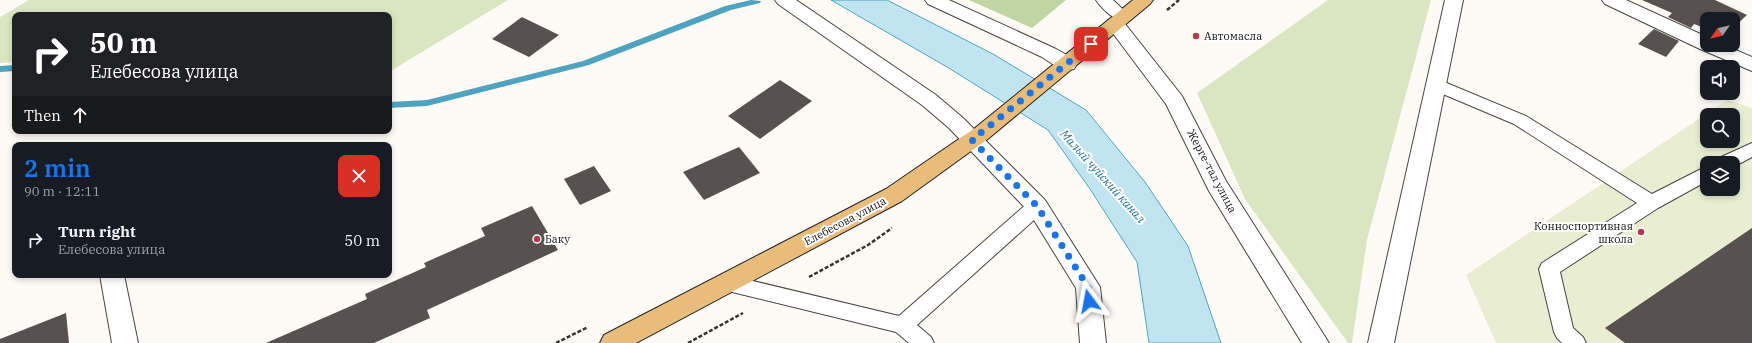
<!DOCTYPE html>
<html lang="en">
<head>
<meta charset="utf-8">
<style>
  :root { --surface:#171b24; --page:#242831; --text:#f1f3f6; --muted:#9ea1a6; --accent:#1a73e8 }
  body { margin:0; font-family:"IBM Plex Serif",serif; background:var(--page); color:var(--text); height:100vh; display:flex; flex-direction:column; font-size:15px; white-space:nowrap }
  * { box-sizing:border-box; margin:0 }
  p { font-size:13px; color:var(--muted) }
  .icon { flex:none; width:22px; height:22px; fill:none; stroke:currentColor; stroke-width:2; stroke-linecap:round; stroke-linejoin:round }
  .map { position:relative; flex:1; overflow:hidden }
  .drawer { position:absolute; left:12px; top:142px; width:380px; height:136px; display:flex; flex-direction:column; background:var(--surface); border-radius:8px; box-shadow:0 2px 6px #0003 }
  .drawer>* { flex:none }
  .top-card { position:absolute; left:12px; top:12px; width:380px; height:122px; border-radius:8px; box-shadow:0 2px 6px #0003; background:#202124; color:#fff; overflow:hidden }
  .needle { width:26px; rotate:236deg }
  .controls { position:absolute; left:1700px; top:12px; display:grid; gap:8px }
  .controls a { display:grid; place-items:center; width:40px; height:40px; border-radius:8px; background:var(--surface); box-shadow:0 2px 6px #0003; font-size:20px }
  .pin { position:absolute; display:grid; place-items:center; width:34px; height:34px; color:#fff; margin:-17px; border-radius:8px; box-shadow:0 2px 6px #0006 }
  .me { position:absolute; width:44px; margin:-22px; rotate:347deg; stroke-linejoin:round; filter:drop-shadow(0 0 3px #0008) }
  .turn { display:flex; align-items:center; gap:14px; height:84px; padding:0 12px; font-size:18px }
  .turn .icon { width:52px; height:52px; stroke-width:2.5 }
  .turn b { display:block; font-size:28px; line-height:34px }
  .then { display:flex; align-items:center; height:38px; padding:0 12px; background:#0003; gap:8px; font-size:15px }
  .round { display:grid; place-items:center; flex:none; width:42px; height:42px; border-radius:8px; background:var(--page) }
  .head { display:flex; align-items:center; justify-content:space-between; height:68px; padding:0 12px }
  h1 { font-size:24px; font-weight:600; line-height:30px; color:var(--accent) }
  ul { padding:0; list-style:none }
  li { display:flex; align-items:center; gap:12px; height:60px; padding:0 12px }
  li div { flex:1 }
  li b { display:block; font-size:15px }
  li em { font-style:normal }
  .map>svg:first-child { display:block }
  .green { fill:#dae6c2 }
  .forest { fill:#c1d4a4 }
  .pitch { fill:#e9eed3; fill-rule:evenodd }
  .water { fill:#c0e5f0; stroke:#50a3be }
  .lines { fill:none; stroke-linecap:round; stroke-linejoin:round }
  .stream { fill:#50a3be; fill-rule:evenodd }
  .building { fill:#58514f }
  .service-casing { stroke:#444; stroke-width:2 }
  .minor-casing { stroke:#444; stroke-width:2 }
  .primary-casing { stroke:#222; stroke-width:2 }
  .path { stroke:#333; stroke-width:2.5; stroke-dasharray:4 2; stroke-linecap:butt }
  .service { fill:#fff; fill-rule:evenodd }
  .minor { fill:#fff; fill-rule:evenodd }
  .primary { fill:#e8bd7c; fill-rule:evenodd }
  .route { stroke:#1a73e8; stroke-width:7; stroke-dasharray:0 12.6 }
  .poi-dot { fill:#b13951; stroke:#fff; stroke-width:1.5 }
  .labels { text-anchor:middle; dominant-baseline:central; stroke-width:4; stroke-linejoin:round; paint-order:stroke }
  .poi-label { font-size:11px; fill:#111; stroke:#fff; text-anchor:start }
  .street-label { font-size:11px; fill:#111; stroke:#fff }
  .water-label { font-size:12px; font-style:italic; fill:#287695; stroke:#fff }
</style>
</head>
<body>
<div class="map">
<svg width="1752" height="343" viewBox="0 0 1752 343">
  <rect width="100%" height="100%" fill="#fefbf6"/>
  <!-- green -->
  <g class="green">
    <path d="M29,0h479l-119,72v-57h-374v47l-15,1v-46z"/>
    <path d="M1328,0h103l-64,240 -15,103h-4l-103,-144 -48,-106z"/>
  </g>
  <!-- forest -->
  <path class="forest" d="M969,0h97l-34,28z"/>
  <!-- pitch -->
  <path class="pitch" d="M1727,100l25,8v235h-256l-30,-68zM1707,115h26v26h-26zM1707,163h26v26h-26z"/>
  <!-- water -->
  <path class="water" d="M831,0h56l106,54 93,56 59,72 43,64 33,97h-72l-12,-81 -47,-73 -42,-59 -101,-63z"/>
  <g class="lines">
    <!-- stream -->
    <g class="stream">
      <path d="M751,0l10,1 -1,2 -29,7 -142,55 -162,41 -38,2v-6l38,-2 156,-39 142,-55z"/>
      <path d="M15,65v6l-15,1v-6z"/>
    </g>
  </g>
  <!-- building -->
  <g class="building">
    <path d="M1642,0h73l32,15 -14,13v-9h-26v10l-13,-5 -3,4 -23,-11 4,-4z"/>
    <path d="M522,17l37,18 -30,22 -37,-18z"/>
    <path d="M1654,29l25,12 -13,16 -28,-13z"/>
    <path d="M780,80l32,21 -52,38 -32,-23z"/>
    <path d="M739,147l21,26 -56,27 -21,-28z"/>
    <path d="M594,166l17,25 -31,14 -16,-26z"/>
    <path d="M532,206l26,44 -131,60 3,8 -56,25h-108l101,-44 -2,-5 61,-27 -2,-4 61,-27 -4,-8z"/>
    <path d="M1752,228v115h-127l-20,-15z"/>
    <path d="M66,313l3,30h-69v-4z"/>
  </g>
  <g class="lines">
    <!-- service casing -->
    <g class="service-casing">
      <g id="service">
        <path d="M1096,0h17l18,17 -3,3c-12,3 -25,-10 -32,-20z"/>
        <path d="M1437,79l89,37 126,78 55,-28v15l-49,27 -98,64 13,56 10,9 3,6h-24l-5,-5 -3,-6 -15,-63 3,-6 95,-60 -123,-79 -83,-35 -2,-4 2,-4z"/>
        <path d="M1752,143v14l-19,10v-4h-17l3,-5z"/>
        <path d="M1037,199l7,2 2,5 -2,5 -127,114 14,12 3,6h-25l-13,-11 -168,-41 -7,-2 -3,-6 3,-6 7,-2 171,41 131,-115z"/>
      </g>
    </g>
    <!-- minor casing -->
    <g class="minor-casing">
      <g id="minor">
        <path d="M775,0h21l140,95 27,23 82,82 55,87 6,56h-26l-4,-55 -47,-76 -80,-84 -27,-23 -144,-101z"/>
        <path d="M925,0h24l107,49 18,10 3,5 -3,5 -7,1 -7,-1 -18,-12 -114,-53z"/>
        <path d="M1445,0h18l-69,343h-26z"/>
        <path d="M1602,0h24l81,37v8h17l28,12v14l-52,-22 -95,-45z"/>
        <path d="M1115,18l7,2 60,76 44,85 103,162h-27l-93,-152 -43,-87 -60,-80 2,-4z"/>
        <path d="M100,275h24l14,68h-26z"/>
      </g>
    </g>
    <!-- primary casing -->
    <g class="primary-casing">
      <path id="primary" d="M1133,0h20l-3,4 -161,134 -87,63 -266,142h-36l4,-8 282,-146 89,-61z"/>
    </g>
    <!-- path -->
    <g class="path">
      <path d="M1167,10l12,-10"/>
      <path d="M809,277l59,-32 24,-17"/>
      <path d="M556,343l32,-16"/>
      <path d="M688,343l55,-30"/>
    </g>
    <!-- service -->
    <use href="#service" class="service"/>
    <!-- minor -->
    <use href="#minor" class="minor"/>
    <!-- primary -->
    <use href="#primary" class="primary"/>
  </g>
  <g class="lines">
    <!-- route -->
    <path class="route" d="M1089,301l-1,-14 -51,-81 -65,-66 119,-96"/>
  </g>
  <!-- markers -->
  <g class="poi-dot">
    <circle cx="1196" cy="36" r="4"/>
    <circle cx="1641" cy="232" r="4"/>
    <circle cx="537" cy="239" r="4"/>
  </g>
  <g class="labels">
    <!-- poi labels -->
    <g class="poi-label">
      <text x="1204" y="36">Автомасла</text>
      <text x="1633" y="226" text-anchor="end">Конноспортивная<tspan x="1633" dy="13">школа</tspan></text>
      <text x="545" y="239">Баку</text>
    </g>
    <!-- street labels -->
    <g class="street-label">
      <text transform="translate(1212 171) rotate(62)">Жерге-тал улица</text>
      <text transform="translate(845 221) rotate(-28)">Елебесова улица</text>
    </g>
    <!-- water labels -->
    <g class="water-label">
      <text transform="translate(1103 176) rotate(48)">Малый чуйский канал</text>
    </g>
  </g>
</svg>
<div class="controls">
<a><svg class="needle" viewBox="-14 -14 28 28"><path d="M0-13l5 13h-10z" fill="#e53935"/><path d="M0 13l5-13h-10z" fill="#9ea1a6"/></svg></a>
<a><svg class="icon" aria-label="sound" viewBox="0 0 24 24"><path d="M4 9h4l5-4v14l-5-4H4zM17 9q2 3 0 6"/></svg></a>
<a><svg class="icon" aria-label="search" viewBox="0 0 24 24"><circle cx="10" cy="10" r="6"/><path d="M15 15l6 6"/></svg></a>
<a><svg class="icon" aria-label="layers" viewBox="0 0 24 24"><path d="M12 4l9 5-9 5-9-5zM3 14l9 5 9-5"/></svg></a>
</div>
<div class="pin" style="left:1091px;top:44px;background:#d93025"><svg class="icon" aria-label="arrive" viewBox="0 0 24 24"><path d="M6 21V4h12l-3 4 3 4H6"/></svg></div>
<svg class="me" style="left:1089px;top:301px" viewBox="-20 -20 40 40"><path d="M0-17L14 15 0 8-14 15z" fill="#1a73e8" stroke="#fff" stroke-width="4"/></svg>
<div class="top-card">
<div class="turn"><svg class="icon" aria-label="right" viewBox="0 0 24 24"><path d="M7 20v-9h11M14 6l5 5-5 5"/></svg><div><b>50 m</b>Елебесова улица</div></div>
<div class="then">Then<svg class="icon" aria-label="ahead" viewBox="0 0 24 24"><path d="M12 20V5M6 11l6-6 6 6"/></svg></div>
</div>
<section class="drawer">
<div class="head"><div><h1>2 min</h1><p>90 m · 12:11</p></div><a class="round" style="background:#d93025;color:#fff"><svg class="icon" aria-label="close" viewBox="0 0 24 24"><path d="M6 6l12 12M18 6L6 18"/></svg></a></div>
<ul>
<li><svg class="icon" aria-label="right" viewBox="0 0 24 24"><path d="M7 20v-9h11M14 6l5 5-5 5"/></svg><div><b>Turn right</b><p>Елебесова улица</p></div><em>50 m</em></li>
</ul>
</section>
</div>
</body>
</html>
